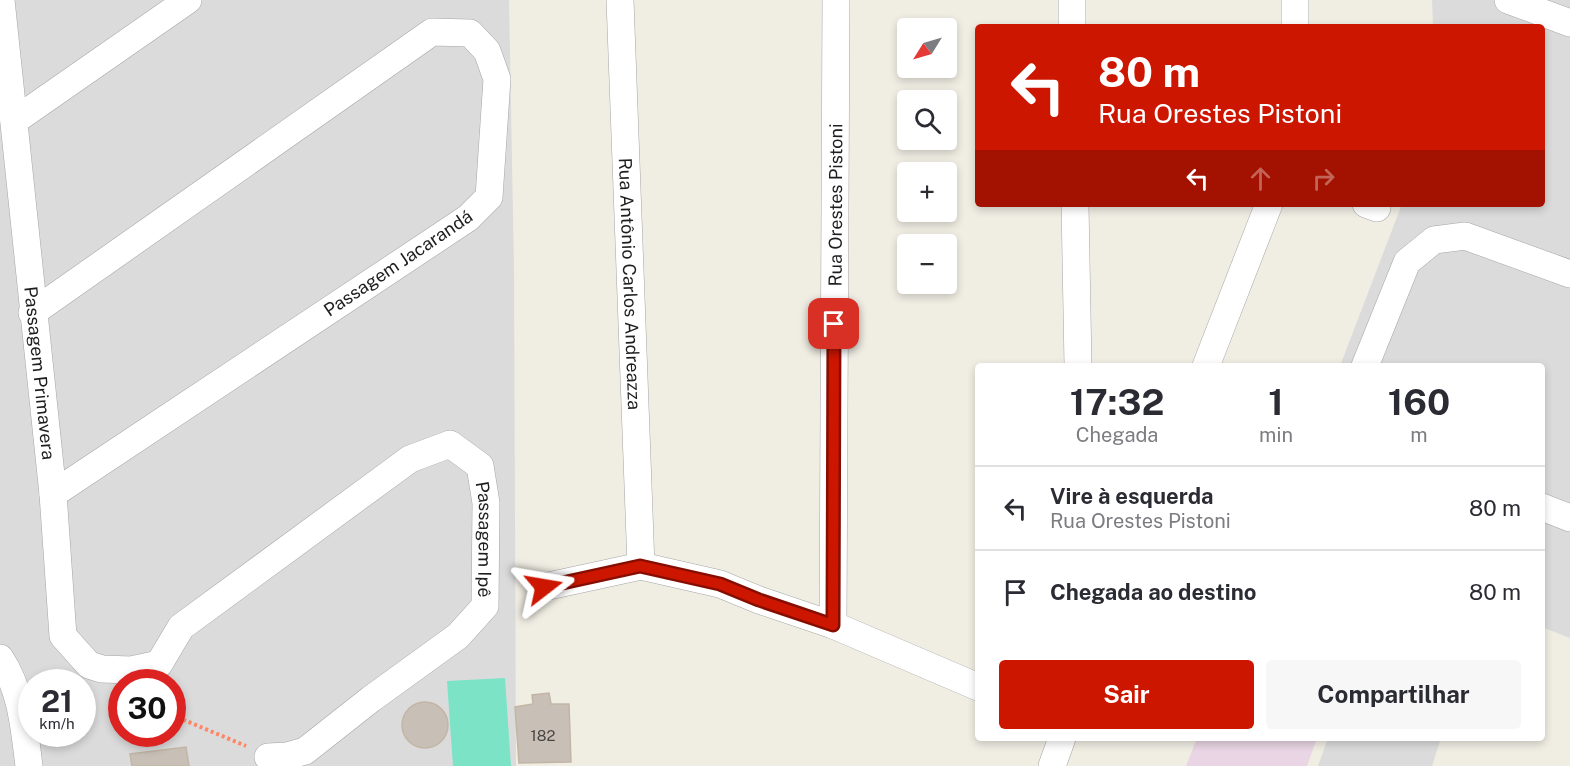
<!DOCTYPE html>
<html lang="pt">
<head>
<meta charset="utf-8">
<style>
  :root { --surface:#fff; --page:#f7f7f7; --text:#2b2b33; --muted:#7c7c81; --line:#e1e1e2; --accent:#cc1600 }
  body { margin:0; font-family:"Public Sans",sans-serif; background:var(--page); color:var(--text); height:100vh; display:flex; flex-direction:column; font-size:22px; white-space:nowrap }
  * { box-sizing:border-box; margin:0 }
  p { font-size:20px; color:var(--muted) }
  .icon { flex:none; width:33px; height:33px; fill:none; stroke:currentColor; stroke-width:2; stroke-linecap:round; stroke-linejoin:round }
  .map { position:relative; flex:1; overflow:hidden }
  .side { position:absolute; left:975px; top:363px; width:570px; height:378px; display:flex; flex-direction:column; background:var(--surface); border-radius:6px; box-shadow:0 3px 9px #0003 }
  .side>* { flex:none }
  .hud { position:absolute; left:975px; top:24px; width:570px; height:183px; border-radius:6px; box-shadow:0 3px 9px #0003; background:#cc1600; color:#fff; overflow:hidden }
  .needle { width:39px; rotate:233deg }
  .buttons { position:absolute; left:897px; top:18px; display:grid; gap:12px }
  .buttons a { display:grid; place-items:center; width:60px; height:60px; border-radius:6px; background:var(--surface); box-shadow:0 3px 9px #0003; font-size:30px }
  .speed { position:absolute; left:18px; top:669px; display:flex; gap:12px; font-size:30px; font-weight:700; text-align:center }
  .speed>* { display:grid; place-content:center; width:78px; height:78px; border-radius:50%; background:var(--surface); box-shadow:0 3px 9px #0003; line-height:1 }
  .speed small { font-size:15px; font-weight:400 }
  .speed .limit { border:9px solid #d22; background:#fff; color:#111 }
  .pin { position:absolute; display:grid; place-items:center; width:51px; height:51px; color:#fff; margin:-26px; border-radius:12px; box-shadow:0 3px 9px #0006 }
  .me { position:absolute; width:66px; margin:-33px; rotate:76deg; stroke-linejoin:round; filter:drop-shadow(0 0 4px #0008) }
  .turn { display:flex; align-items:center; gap:21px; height:126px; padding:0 24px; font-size:27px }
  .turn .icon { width:78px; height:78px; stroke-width:2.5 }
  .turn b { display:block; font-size:42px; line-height:51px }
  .lanes { display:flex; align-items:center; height:57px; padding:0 24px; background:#0003; justify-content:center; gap:30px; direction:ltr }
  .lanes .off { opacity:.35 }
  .eta { display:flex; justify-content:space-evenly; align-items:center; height:102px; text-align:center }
  .eta b { font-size:36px; font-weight:700; line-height:42px }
  .action { display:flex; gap:12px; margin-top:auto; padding:12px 24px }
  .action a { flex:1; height:69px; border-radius:6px; background:var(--accent); color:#fff; font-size:24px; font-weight:700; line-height:69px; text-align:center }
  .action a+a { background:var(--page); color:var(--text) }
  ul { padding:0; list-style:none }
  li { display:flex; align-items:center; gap:18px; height:84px; padding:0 24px; border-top:2px solid var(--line) }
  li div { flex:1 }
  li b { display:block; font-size:22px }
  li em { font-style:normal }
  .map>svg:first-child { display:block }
  .residential { fill:#dcdbdb; fill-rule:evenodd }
  .industrial { fill:#e9d5e3 }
  .pitch { fill:#7de3c6 }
  .building { fill:#c8c0b6; stroke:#c2b5a5; stroke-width:1.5 }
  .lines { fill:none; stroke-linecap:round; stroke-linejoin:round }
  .minor-casing { stroke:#a5a5a5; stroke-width:28 }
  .path { stroke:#ff8565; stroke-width:4; stroke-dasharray:3 3; stroke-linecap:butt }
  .minor { stroke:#fff; stroke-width:27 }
  .route-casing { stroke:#850e00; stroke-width:15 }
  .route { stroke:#cc1600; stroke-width:10 }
  .labels { text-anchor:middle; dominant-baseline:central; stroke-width:5; stroke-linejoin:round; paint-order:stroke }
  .number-label { font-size:15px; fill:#484644 }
  .street-label { font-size:18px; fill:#1e1e1e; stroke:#fff }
</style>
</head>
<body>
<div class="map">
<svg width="1570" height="766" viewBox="0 0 1570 766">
  <rect width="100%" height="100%" fill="#f0ede3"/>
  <!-- residential -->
  <g class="residential">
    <path d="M0,0h509l5,269 2,497h-516zM32,682h50v52h-50zM122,682h50v52h-50z"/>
    <path d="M1432,0h138v638l-28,-11v-261h-202l62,-162h140v-177h-109z"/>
    <path d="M1328,738h113l-9,28h-114z"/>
  </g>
  <!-- industrial -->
  <path class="industrial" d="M1197,738h120l-10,28h-121z"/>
  <!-- pitch -->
  <path class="pitch" d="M505,678l6,88h-58l-6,-85z"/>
  <!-- building -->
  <g class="building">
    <path d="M549,693l2,11h18l2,58 -52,1 -4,-56 18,-3 -1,-9z"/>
    <circle cx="425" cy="725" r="23"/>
    <path d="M186,747l3,19h-57l-2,-12z"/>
  </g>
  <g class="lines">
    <!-- minor casing -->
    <g class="minor-casing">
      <g id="minor">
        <path id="s1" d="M1,0l52,494 10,142 26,29 13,4 29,1 28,-6 22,-37 229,-168 40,-15 30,22 6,37 -1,103 -27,30 -87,63 -66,52 -18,5 -19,1"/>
        <path id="s2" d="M620,0l21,566"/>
        <path d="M1072,0v27"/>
        <path d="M1508,0l62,23"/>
        <path d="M1295,27v-27"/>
        <path d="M14,121l174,-121"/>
        <path d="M1075,204l3,162"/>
        <path d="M1366,204l11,4"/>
        <path d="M32,313l400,-281 38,1 17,18 10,28 -8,118 -21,21 -415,276"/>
        <path d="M1206,366l63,-162"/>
        <path d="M1365,366l42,-104 27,-22 31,-4 105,38"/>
        <path d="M1542,507l28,11"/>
        <path d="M544,587l97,-21 79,18 39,16 74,25 145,62"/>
        <path id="s3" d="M833,625l3,-625"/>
        <path d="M0,658c22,33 24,70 29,108"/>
        <path d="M1052,766l10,-28"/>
      </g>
    </g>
    <!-- path -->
    <path class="path" d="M172,715l74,31"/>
    <!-- minor -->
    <use href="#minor" class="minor"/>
  </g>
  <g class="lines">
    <!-- route casing -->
    <g class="route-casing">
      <path id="route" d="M544,587l96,-21 80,18 39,16 74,25 1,-301"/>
    </g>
    <!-- route -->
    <use href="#route" class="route"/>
  </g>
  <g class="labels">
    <!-- number labels -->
    <g class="number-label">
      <text x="543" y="735">182</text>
    </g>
    <!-- street labels -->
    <g class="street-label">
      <text stroke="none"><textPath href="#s3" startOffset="420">Rua Orestes Pistoni</textPath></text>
      <text transform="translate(398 263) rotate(-34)">Passagem Jacarandá</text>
      <text stroke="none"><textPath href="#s2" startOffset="284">Rua Antônio Carlos Andreazza</textPath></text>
      <text stroke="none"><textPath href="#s1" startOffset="375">Passagem Primavera</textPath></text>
      <text stroke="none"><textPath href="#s1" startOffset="1230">Passagem Ipê</textPath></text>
    </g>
  </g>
</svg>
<div class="buttons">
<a><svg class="needle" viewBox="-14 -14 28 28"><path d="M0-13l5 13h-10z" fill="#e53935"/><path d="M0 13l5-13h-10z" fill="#7c7c81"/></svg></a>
<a><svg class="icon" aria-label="search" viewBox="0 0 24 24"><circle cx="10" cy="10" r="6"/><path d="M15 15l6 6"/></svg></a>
<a>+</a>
<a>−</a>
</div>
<div class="speed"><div>21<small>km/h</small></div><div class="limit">30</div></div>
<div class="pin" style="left:834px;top:324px;background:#d93025"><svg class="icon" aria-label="arrive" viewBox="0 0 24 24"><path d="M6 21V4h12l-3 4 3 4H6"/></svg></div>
<svg class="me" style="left:544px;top:587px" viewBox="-20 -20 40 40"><path d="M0-17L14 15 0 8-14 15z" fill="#cc1600" stroke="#fff" stroke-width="4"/></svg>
<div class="hud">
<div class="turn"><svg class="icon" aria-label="left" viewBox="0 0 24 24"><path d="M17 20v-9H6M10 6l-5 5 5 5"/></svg><div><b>80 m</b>Rua Orestes Pistoni</div></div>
<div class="lanes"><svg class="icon" aria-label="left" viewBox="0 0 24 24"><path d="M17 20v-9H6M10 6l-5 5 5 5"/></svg><svg class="icon off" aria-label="ahead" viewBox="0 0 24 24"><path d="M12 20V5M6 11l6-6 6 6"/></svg><svg class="icon off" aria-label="right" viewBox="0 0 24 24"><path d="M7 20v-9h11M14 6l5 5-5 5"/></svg></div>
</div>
<section class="side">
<div class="eta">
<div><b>17:32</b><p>Chegada</p></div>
<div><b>1</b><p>min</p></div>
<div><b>160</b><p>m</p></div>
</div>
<ul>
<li><svg class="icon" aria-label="left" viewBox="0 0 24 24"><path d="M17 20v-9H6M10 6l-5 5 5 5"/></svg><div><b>Vire à esquerda</b><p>Rua Orestes Pistoni</p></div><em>80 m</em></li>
<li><svg class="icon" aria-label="arrive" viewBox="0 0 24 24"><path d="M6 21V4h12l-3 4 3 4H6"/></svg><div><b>Chegada ao destino</b></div><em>80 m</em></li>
</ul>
<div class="action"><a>Sair</a><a>Compartilhar</a></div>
</section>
</div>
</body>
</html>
